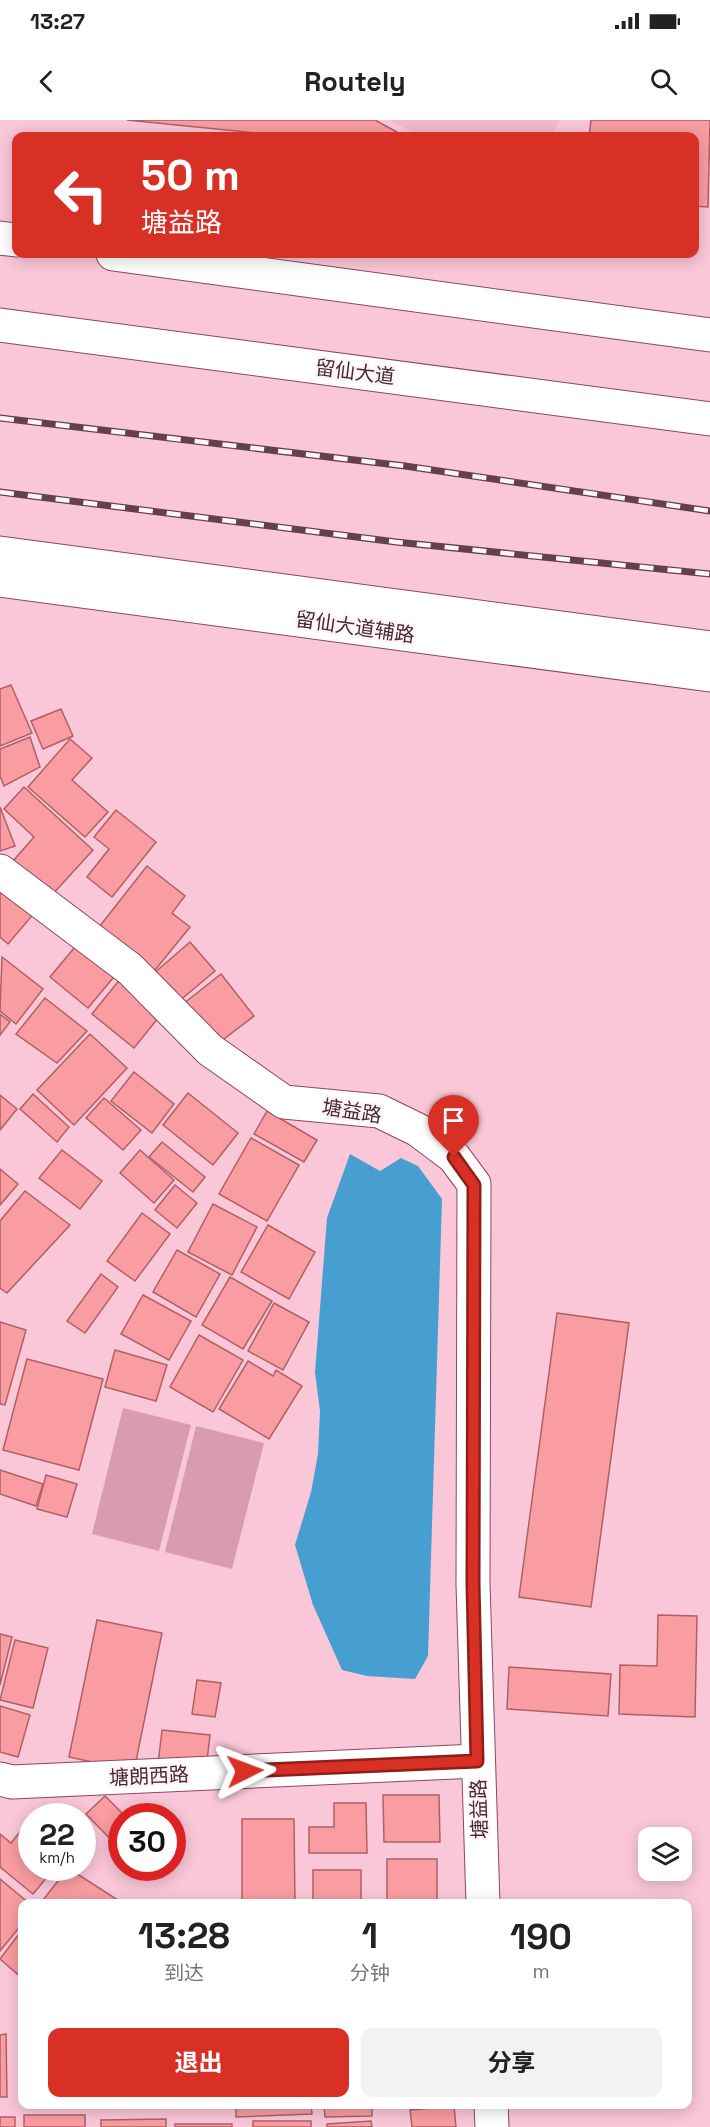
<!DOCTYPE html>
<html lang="zh">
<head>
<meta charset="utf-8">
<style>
  :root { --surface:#fff; --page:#f2f2f2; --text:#222; --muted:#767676; --accent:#d93025 }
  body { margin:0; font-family:"Space Grotesk","Noto Sans SC",sans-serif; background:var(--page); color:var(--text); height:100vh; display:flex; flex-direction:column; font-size:22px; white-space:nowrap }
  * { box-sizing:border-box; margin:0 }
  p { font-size:20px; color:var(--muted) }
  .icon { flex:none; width:33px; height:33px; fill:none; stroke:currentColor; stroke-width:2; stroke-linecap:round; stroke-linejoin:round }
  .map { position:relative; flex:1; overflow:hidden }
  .side { position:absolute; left:18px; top:1779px; width:674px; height:210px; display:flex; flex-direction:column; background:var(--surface); border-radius:12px; box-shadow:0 3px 15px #0003 }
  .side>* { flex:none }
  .top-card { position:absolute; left:12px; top:12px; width:687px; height:126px; border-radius:12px; box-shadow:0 3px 15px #0003; background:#d93025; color:#fff; overflow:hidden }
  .buttons { position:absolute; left:638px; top:1707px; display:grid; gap:12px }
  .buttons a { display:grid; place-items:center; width:54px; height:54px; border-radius:12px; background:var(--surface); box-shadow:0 3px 15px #0003; font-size:30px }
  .speed { position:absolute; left:18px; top:1683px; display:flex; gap:12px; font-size:30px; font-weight:700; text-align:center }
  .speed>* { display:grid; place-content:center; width:78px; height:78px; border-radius:50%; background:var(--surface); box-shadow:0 3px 15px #0003; line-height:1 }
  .speed small { font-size:15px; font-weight:400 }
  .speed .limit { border:9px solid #d22; background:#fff; color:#111 }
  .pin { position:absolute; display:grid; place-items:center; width:51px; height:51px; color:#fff; margin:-62px -26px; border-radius:50% 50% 50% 0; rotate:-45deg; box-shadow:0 0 6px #0007 }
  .pin .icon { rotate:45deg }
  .me { position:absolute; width:66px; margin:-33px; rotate:87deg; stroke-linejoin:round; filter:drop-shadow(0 0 4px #0008) }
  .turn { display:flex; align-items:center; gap:21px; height:126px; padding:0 30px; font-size:27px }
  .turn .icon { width:78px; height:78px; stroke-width:2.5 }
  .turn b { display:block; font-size:42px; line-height:51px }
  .eta { display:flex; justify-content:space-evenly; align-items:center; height:102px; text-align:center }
  .eta b { font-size:36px; font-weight:700; line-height:42px }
  .button { display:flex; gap:12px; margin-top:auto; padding:12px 30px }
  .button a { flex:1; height:69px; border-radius:12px; background:var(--accent); color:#fff; font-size:24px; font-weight:700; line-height:69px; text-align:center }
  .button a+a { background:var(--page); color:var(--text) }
  .status { display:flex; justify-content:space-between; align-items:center; height:42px; padding:0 30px; background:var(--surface); direction:ltr }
  .status svg { height:16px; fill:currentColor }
  header { display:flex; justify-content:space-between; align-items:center; height:78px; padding:0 30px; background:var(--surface); font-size:27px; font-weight:700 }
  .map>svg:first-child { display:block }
  .built { fill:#f1b9cc }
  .green { fill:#d99bb0 }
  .water { fill:#479fd1 }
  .building { fill:#fa9da2; stroke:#b06065; stroke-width:1.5 }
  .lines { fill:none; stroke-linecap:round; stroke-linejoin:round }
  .street-casing { stroke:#8e4662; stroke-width:35 }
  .secondary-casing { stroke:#8e4662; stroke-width:35 }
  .primary-casing { stroke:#8e4662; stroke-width:35 }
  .street { stroke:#fff; stroke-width:33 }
  .secondary { stroke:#fff; stroke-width:33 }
  .primary { stroke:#fff; stroke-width:33 }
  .rail-casing { stroke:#64404d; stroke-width:7 }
  .rail { stroke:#fef5f8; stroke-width:4.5; stroke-dasharray:14; stroke-linecap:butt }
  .route-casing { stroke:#8d1f18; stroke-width:15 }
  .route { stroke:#d93025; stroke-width:10 }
  .labels { text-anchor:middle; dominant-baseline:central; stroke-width:5; stroke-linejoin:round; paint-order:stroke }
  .street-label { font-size:20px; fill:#492834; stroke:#fef5f8 }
</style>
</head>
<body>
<div class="status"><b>13:27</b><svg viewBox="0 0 49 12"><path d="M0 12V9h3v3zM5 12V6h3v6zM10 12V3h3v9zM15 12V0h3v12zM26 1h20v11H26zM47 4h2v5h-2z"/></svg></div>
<header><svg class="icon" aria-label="back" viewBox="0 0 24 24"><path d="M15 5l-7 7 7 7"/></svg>Routely<svg class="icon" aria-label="search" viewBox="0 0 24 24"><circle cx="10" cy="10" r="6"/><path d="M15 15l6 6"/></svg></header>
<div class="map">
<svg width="710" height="2007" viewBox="0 0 710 2007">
  <rect width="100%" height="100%" fill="#fac7d8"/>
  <!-- built -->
  <path class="built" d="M390,0h170l-9,16h-132z"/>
  <!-- green -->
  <g class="green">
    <path d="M123,1288l68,17 -32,126 -67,-17z"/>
    <path d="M196,1306l68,17 -32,126 -67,-17z"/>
  </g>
  <!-- water -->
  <path class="water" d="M350,1034l30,17 21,-13 17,8 24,33 -14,457 -13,23 -48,-3 -25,-6 -29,-65 -18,-60 16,-53 7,-38 2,-43 -5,-39 12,-154z"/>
  <!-- building -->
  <g class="building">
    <path d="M127,0h248l29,16h-118z"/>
    <path d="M591,0h119l-2,87 -14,-1v-70h-105z"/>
    <path d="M11,565l21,48 -32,13v-57z"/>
    <path d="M61,589l12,27 -30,13 -12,-28z"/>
    <path d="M30,617l10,30 -36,19 -4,-10v-27z"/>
    <path d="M70,619l22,19 -20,22 36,32 -23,25 -57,-50z"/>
    <path d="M24,667l69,63 -42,46 -38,-35 21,-24 -30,-28z"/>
    <path d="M0,687l15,39 -15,5z"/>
    <path d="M116,690l40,32 -44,55 -25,-20 22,-28 -15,-12z"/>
    <path d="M147,746l38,30 -13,17 18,14 -39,48 -55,-44z"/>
    <path d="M0,769l36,22 -28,33 -8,-7z"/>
    <path d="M80,821l38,31 -30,36 -38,-31z"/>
    <path d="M190,822l25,29 -37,31 -25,-28z"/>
    <path d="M2,837l41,32 -27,35 -16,-13z"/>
    <path d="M221,854l33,42 -38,29 -33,-41z"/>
    <path d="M121,858l42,34 -29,36 -42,-34z"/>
    <path d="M45,878l42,33 -30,32 -41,-29z"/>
    <path d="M0,894l10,8 -10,13z"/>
    <path d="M90,914l37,34 -53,57 -37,-35z"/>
    <path d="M134,952l40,32 -22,29 -41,-32z"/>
    <path d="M188,973l50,40 -25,32 -50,-40z"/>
    <path d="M33,974l36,33 -12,15 -37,-33z"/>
    <path d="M0,975l17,14 -17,21z"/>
    <path d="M104,978l37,32 -18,20 -37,-32z"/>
    <path d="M267,991l50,29 -13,22 -50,-28z"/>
    <path d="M251,1018l48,27 -32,56 -48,-27z"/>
    <path d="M162,1022l43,35 -12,15 -44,-35z"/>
    <path d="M62,1030l40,31 -22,28 -41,-31z"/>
    <path d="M140,1030l34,30 -20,23 -34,-30z"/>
    <path d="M0,1049l18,15 -18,21z"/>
    <path d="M175,1065l22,18 -20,25 -22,-18z"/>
    <path d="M25,1071l45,34 -63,68 -7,-5v-67z"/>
    <path d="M213,1084l44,23 -25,48 -44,-23z"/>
    <path d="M142,1093l28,21 -35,47 -28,-20z"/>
    <path d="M268,1105l47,27 -26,47 -48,-27z"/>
    <path d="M177,1130l43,24 -24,43 -43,-25z"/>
    <path d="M101,1154l17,13 -33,46 -18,-12z"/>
    <path d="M230,1157l42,24 -29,48 -41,-24z"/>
    <path d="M143,1175l48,26 -22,39 -48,-26z"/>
    <path d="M274,1183l35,19 -26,48 -35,-19z"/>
    <path d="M557,1193l72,10 -38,284 -72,-10z"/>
    <path d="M0,1202l26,8 -21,75 -5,-1z"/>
    <path d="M199,1215l44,25 -30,52 -43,-25z"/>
    <path d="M115,1230l52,15 -11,36 -51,-14z"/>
    <path d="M27,1239l76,20 -24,91 -76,-20z"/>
    <path d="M248,1241l25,15 3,-6 26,16 -33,53 -50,-30z"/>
    <path d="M0,1350l43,14 -7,22 -36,-12z"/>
    <path d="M46,1355l31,9 -10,33 -30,-8z"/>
    <path d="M658,1495l39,1 -2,101 -76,-3 1,-49 37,1z"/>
    <path d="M97,1500l65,13 -28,138 -65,-14z"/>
    <path d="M0,1514l12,3 -12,48z"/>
    <path d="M15,1520l33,8 -15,60 -33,-8z"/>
    <path d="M509,1547l102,7 -3,42 -101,-7z"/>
    <path d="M197,1560l24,3 -6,34 -23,-3z"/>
    <path d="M0,1586l30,9 -12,42 -18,-5z"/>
    <path d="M162,1610l48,5 -4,34 -48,-5z"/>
    <path d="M383,1675h56l1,47h-56z"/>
    <path d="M105,1676l20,20h-3v35l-36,-37z"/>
    <path d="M334,1683h32l1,50h-58v-26h25z"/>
    <path d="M142,1685l11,11h-24z"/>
    <path d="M242,1699h52l1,85h-53z"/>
    <path d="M28,1702l4,3v43h23l-22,26 -33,-27v-33l11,9z"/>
    <rect x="387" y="1739" width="50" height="45"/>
    <path d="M68,1748l56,36h-84z"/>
    <rect x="313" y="1750" width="48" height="34"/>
    <path d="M0,1759l30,25h-8v20l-22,27z"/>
    <path d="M22,1810v48l-22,-19z"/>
    <path d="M6,1914l1,63h-7v-62z"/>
    <rect x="19" y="1928" width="3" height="43"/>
    <path d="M236,1984h75l1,10 -76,3z"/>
    <path d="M324,1984h48v12l-47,1z"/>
    <path d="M454,1986l2,21h-44l-2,-17z"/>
    <rect x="24" y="1995" width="61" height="12"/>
    <rect x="0" y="1997" width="15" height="10"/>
    <path d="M166,1999v8h-65v-7z"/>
    <rect x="253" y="2001" width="58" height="6"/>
    <path d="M371,2001l1,6h-45v-3z"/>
    <rect x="175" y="2004" width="57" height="3"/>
  </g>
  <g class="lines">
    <!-- street casing -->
    <g class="street-casing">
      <g id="street">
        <path d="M0,751l130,98 80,81 74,52 95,9 39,19 36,27 20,27 -1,400 10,320"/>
        <path d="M0,1659l12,3 465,-21"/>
        <path d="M491,1984l1,23"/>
      </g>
    </g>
    <!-- secondary casing -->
    <g class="secondary-casing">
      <g id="secondary">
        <path d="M0,433l710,95"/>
        <path d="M0,460l710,95"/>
      </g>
    </g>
    <!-- primary casing -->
    <g class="primary-casing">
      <g id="primary">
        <path d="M0,118l16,2"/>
        <path d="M113,134l597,81"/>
        <path d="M0,205l710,94"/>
      </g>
    </g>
    <!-- street -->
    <use href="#street" class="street"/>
    <!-- secondary -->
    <use href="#secondary" class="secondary"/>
    <!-- primary -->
    <use href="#primary" class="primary"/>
    <!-- rail casing -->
    <g class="rail-casing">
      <g id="rail">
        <path d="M0,298l405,48 305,45"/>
        <path d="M0,372l396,50 314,32"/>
      </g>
    </g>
    <!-- rail -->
    <use href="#rail" class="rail"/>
  </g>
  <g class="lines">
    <!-- route casing -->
    <g class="route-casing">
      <path id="route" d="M245,1651l232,-10 -4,-177 1,-399 -20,-28"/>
    </g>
    <!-- route -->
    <use href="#route" class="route"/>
  </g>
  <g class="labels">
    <!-- street labels -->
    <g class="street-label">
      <text transform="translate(355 252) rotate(7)">留仙大道</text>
      <text transform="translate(355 507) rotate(8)">留仙大道辅路</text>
      <text transform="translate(352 991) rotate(9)">塘益路</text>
      <text transform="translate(149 1656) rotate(-3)">塘朗西路</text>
      <text transform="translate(479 1689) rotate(-92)">塘益路</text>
    </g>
  </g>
</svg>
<div class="buttons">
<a><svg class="icon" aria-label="layers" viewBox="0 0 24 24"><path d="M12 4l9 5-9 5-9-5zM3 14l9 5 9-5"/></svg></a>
</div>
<div class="speed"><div>22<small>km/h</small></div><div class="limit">30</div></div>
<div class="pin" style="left:454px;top:1037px;background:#d93025"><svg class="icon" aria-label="arrive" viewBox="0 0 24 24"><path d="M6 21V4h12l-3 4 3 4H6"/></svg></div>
<svg class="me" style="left:245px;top:1651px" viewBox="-20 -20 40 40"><path d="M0-17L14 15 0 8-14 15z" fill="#d93025" stroke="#fff" stroke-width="4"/></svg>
<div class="top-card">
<div class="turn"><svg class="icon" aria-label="left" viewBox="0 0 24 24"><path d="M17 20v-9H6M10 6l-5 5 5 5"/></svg><div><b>50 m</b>塘益路</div></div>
</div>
<section class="side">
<div class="eta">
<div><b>13:28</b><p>到达</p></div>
<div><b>1</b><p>分钟</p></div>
<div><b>190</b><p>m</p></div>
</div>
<div class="button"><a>退出</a><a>分享</a></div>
</section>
</div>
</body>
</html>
